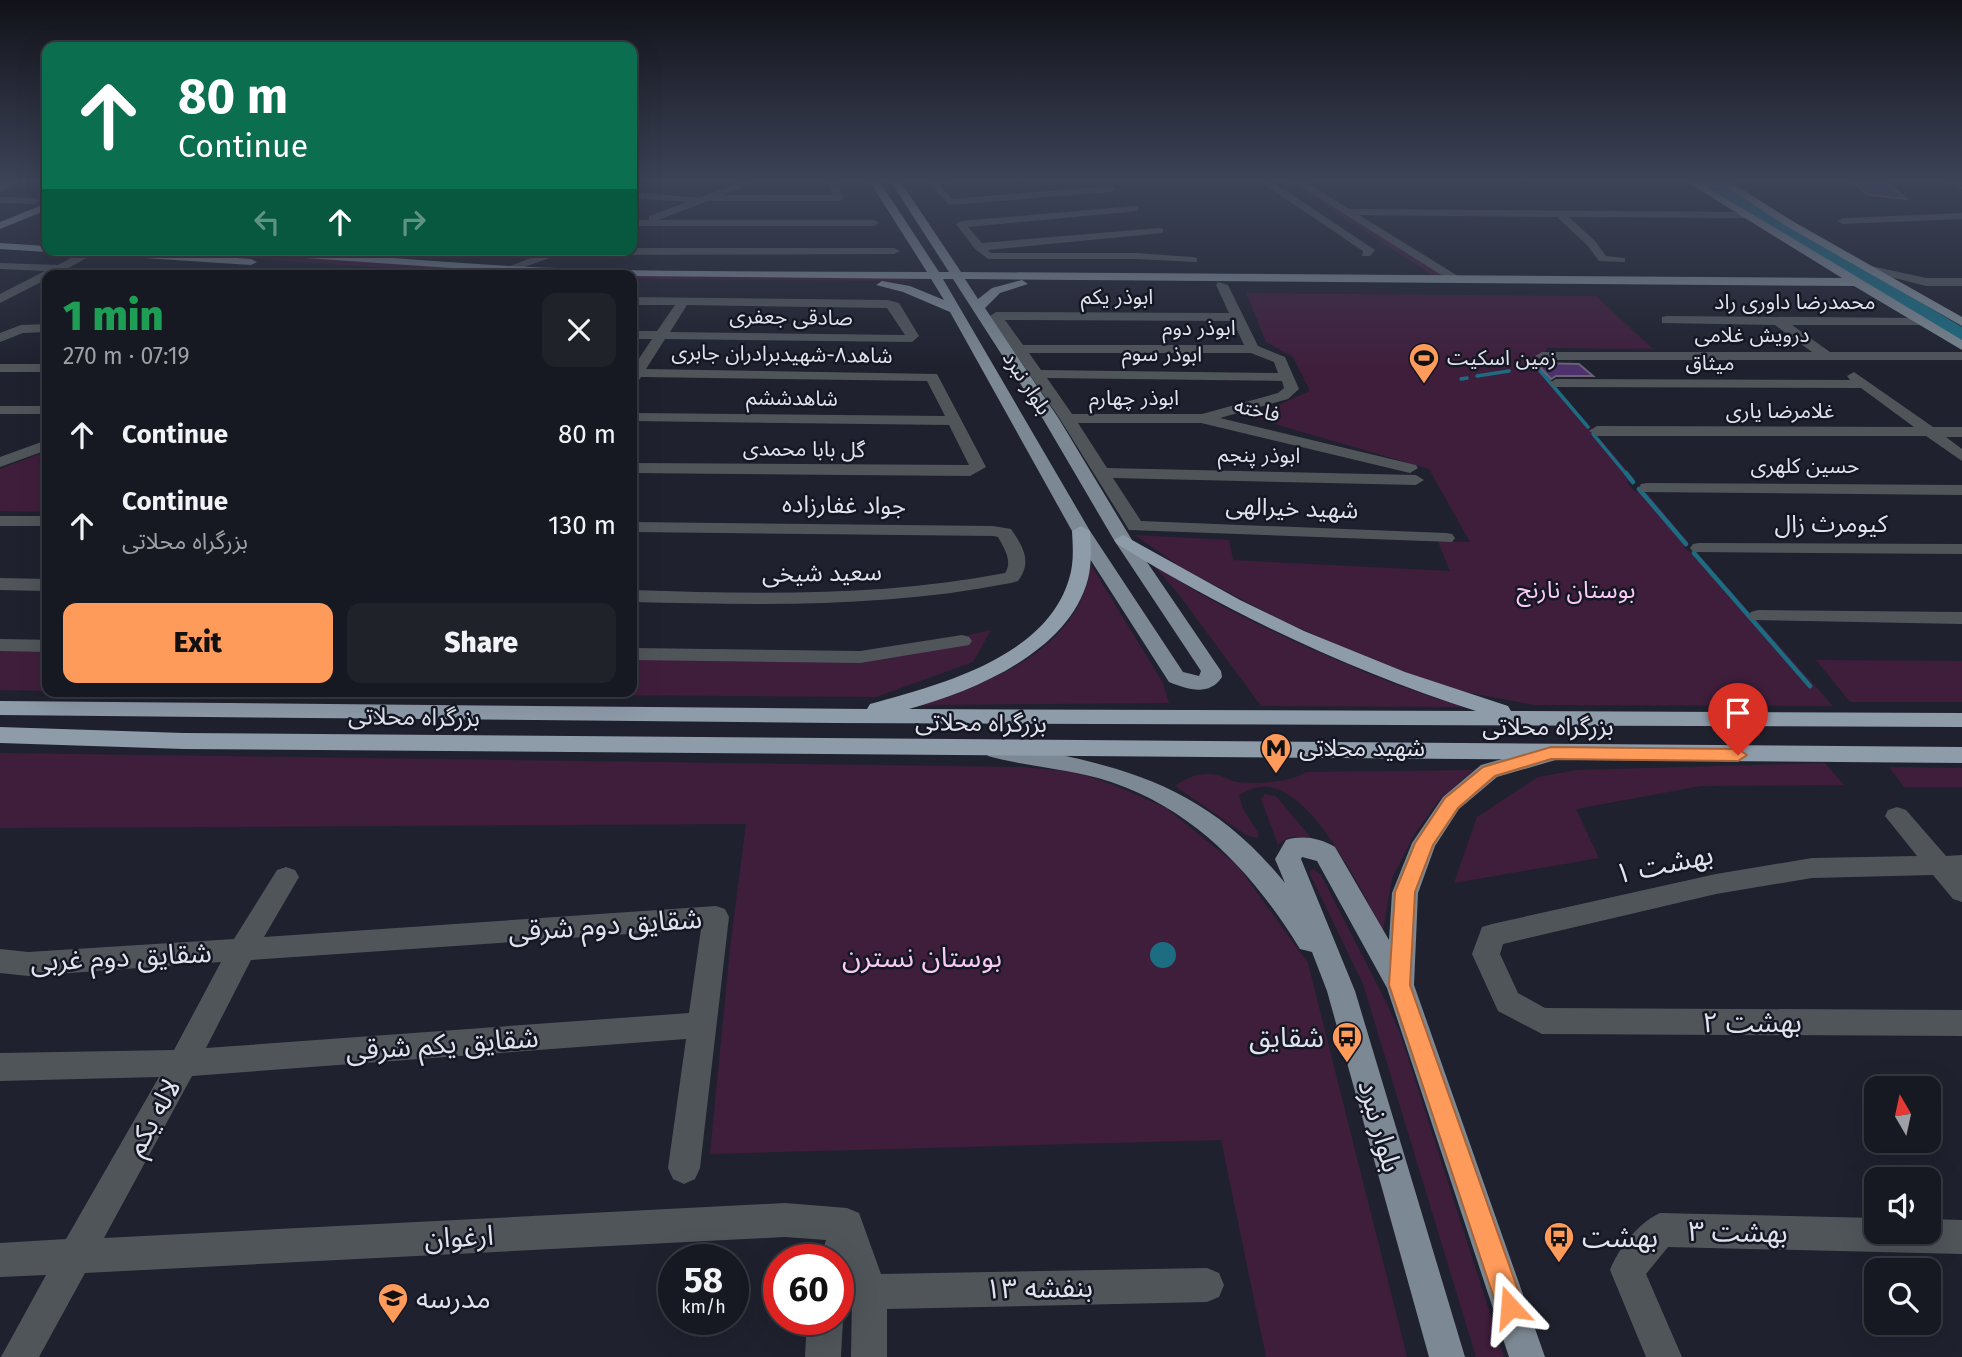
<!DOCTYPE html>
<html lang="en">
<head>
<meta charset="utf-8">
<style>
  :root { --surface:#171922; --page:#20222a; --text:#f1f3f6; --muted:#9ea0a5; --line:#363840; --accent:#ff9b5a }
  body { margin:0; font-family:"Fira Sans","Noto Sans Arabic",sans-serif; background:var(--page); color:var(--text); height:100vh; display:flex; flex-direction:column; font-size:26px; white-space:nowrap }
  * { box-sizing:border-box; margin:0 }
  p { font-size:23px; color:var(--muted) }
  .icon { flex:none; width:38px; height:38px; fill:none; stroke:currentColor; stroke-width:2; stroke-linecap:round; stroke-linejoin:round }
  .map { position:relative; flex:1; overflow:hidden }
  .side { position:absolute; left:42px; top:270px; width:595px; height:427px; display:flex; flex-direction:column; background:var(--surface); border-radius:14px; box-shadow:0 7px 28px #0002,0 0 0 2px var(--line) }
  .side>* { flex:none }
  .banner { position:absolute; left:42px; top:42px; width:595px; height:214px; border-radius:14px; box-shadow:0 7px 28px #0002,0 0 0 2px var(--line); background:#0b6e4f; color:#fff; overflow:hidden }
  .needle { width:46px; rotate:351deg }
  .buttons { position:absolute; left:1864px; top:1076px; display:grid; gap:14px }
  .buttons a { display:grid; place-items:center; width:77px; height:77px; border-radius:14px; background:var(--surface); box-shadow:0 7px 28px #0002,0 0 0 2px var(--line); font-size:35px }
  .speed { position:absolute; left:658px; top:1244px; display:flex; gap:14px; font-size:35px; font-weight:700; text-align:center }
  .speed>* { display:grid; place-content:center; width:91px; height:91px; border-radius:50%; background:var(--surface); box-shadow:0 7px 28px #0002,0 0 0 2px var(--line); line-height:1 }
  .speed small { font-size:18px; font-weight:400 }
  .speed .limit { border:10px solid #d22; background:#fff; color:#111 }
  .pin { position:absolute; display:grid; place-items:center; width:60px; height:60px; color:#fff; margin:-72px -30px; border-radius:50% 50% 50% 0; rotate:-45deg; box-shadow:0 0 7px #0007 }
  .pin .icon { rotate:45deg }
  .me { position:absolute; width:77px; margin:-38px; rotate:341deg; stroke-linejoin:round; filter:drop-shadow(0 0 5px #0008) }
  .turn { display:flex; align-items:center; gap:24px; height:147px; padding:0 21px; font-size:32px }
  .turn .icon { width:91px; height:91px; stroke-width:2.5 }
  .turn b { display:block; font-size:49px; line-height:60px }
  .lanes { display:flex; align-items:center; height:66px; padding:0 21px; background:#0003; justify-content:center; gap:35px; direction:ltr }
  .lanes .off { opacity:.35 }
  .round { display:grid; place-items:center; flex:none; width:74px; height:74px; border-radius:14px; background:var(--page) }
  .head { display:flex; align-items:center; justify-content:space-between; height:119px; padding:0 21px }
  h1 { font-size:42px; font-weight:800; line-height:52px; color:#1e9e55 }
  .cta { display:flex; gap:14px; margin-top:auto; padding:14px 21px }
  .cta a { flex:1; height:80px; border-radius:14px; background:var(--accent); color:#111; font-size:28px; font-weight:800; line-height:80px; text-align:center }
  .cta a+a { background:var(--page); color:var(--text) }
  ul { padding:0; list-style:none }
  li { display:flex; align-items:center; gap:21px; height:91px; padding:0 21px }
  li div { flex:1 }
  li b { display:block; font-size:26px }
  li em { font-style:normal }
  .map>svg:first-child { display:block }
  .green { fill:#3f1e3c }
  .water { fill:#1c6c82 }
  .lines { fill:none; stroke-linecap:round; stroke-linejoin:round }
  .stream-far1 { stroke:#1c6c82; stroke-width:3.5 }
  .stream { stroke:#1c6c82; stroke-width:4.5 }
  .river { fill:#1c6c82; fill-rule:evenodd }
  .building { fill:#4c316c; stroke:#696372; stroke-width:2 }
  .minor { fill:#50555a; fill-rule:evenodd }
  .major { fill:#7c8893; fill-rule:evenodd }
  .highway { fill:#8e9ba9; fill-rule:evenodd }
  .route { fill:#ff9b5a; stroke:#a6653a; stroke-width:2 }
  .labels { text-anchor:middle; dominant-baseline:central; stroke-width:5; stroke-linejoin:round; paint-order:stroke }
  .far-street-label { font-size:21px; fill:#e1e3ec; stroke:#151824 }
  .far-poi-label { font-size:21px; fill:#e1e3ec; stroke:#151824; text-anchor:start }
  .street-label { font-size:24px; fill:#e1e3ec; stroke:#151824 }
  .park-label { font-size:24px; fill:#fac9f4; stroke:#151824 }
  .poi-label { font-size:24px; fill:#e1e3ec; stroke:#151824; text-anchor:start }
  .near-street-label { font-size:28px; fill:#e1e3ec; stroke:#151824 }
  .near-park-label { font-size:28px; fill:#fac9f4; stroke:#151824 }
  .near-poi-label { font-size:28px; fill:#e1e3ec; stroke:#151824; text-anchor:start }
</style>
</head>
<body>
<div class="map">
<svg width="1962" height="1357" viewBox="0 0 1962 1357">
  <rect width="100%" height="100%" fill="#1f212e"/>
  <!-- green -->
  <g class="green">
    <path d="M1283,179h7l153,96 -9,1z"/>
    <path d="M1304,179h203v8l-187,2z"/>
    <path d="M130,250l88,2 267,18 -14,4z"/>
    <path d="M632,275l271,3 10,3 -281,-2z"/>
    <path d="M1246,293l350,3 57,53 -105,-1 -16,19 16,10 86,102 -7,3 7,9 14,3 40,48 -4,6 20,13 129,145 -299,-1 -84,-16 -92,-35 -75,-33 -101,-53 -47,-33 94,5 4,20 217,11 -12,-29h32l-41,-73 -178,-52 59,-26 -17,-34 -27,-15z"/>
    <path d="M47,451v61l-47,-1v-42z"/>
    <path d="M1148,559c45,35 97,59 148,83 56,25 110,49 169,65l-204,-1 -84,-114z"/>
    <path d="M1091,565l72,118 6,20 -247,2c71,-23 158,-56 169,-140z"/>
    <path d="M991,630l-18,32 -97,35 -811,-6h567v-43l259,4z"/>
    <path d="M0,639h47v52l-47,-1z"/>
    <path d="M1816,660l146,1v41h-112z"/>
    <path d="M0,753l1023,14 52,5 39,13 52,23 71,57 71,98 99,394h-141l-45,-217 -511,14 20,-206 16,-124 -746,4z"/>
    <path d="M1825,763l19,22 -143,1 -125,23 23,49 -145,25 23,-66 61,-40 38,-7z"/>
    <path d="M1889,767l73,1v19h-58z"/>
    <path d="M1474,770l-35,30 -25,35 -22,43 -9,53c-20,-38 -67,-136 -113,-144 -12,-2 -20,3 -31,8l4,14 16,25 -2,4 -11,-3 -71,-49c14,-10 28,-15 46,-10 5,1 10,5 15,6 20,2 54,1 70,-10z"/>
    <path d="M1265,794l11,2 36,43c-14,-3 -24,-5 -34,6l-17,-46z"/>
    <path d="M1313,869l8,6 64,125 16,36 103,321h-28l-113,-373 -54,-112z"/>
  </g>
  <!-- water -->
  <circle class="water" cx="1163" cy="955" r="13"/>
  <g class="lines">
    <!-- stream-far1 -->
    <g class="stream-far1">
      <path d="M1520,369l16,-3 52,61"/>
      <path d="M1477,376l32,-5"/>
      <path d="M1461,379l6,-1"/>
      <path d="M1593,434l34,41"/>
    </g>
    <!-- stream -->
    <g class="stream">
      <path d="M1626,473l7,9"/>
      <path d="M1639,489l47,55"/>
      <path d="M1694,553l116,133"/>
    </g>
    <!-- river -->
    <path class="river" d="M1696,179h18l248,148v15l-7,-2z"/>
  </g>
  <!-- building -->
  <g class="building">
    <path d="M1849,179h35l22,20 -38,-4z"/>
    <path d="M1536,363l43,1 14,12h-37l-5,3z"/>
  </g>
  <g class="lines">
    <!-- minor -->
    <g class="minor">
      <path d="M10,179h37v4l-28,-1 -19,11v-7z"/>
      <path d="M749,179h14l-39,16h109l-7,-16h10l8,19 -5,3h-131l-50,19h216l5,3 -5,3h-242v-6h17v-4l39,-14 -56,-4v-6l67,6z"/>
      <path d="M933,179h46l-39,5 12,15 159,-13 5,3 -5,3 -162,13 -21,-23z"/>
      <path d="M1256,179h12l107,71 -5,6h-8l1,-5z"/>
      <path d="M1289,179h12l48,30 396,3 5,3 -5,3 -176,-1 26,24 11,15 19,2v4l-26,-1 -12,-16 -30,-28 -198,-2 99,61 2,3 -6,4z"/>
      <path d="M1938,179l24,4v6l-22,-8z"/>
      <path d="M0,197l34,1 5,3 -5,3 -34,-1z"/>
      <path d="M1134,206l4,1v4l-170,16 14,16 177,-15 4,1v4l-175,17 3,3h145l57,4 4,1v4l-61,-3h-148l-13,-10 -19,-25 5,-3z"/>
      <path d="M1962,213v6l-119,5 -5,-3 5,-3z"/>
      <path d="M632,248h262l6,3 -6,3 -336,1 -45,16 -10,-2 48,-19z"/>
      <path d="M86,250l11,2 -41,23h-9v4l-47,24v-9l45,-23 -45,-2v-6l58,2z"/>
      <path d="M1871,266l55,12h36v8h-36l-59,-15v-4z"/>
      <path d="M1218,282l10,3 30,61 27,11 14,32 -11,10 -68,19 196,47 2,3 -8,5 -209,-50h-123l29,45 309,7 8,5 -8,5 -303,-7 28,43 305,12 6,1 3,4 -3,4 -323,-12 -69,-111 -70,-103 6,-4 233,1 -13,-28zM1005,320l228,1 11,24h-221zM1029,353h222l23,9 4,11 -237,-3zM1047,378l235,3 2,7 -6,5 -76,21h-130z"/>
      <path d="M632,297l256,3 11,3 20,33 -7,6 -247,-3 -19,30 291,5 49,93 -16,9 -338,-3v-10l337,2 -20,-40 -317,-4v-8l313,3 -18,-35 -286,-4 -4,6 -5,1v-15l20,-30h-20v-8h25l18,-26h-43zM687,305l200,3 18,27 -235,-3z"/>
      <path d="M1667,316l256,2 5,1v6h-136l38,27h132v8h-420l-7,-4 7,-4h270l-37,-27 -113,-2v-6z"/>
      <path d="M47,324v8l-24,1 -23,9v-9l21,-8z"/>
      <rect x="0" y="364" width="47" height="8"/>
      <path d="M1854,372l79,55h29v10h-16l16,12v12l-36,-25h-329l-8,-5 8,-5 317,1 -53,-39 -305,-1 -7,-4 7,-4 294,1 -3,-4z"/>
      <rect x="0" y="406" width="47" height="8"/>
      <path d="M47,440v10l-47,17v-10z"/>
      <path d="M1647,483l315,2v10l-321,-3 -2,-4 2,-4z"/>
      <rect x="0" y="516" width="47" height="10"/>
      <path d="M632,522l361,4 18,3c13,19 21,33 7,52l-7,2c-126,25 -251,22 -379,19v-12c125,4 249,7 373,-17 8,-12 -1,-25 -7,-36l-5,-1 -361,-4z"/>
      <path d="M1699,543l263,1v10l-269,-2 -3,-4 3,-4z"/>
      <path d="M0,578l47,1v12l-47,-1z"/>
      <path d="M1758,610l204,2v12l-211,-4 -3,-4 3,-4z"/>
      <path d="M962,635l7,2 3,4 -3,4 -109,18 -228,-3v-12l228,3z"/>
      <path d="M0,639l47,1v12l-47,-1z"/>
      <path d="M1897,807l9,3 40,46 16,-1v47l-9,-3 -20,-24 -121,3 -96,16 -213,50 -3,10 18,39 27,15 417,2v26l-420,-2 -44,-23 -26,-57 10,-27 10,-3 224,-50 96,-16 105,-2 -32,-40 3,-6z"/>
      <path d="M286,867l9,3 4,7 -35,60 452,-31 9,3 4,8 -29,251 -5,11 -11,5 -11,-5 -5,-11 18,-129 -494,37 -88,162 681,-35 62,5 12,5 22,61 326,-6 12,5 5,12 -5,12 -12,5 -320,7v48h-36l1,-65 -6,-19 -8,4v-17h-18l6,-20 -41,-3 -700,36 -46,84h-38l45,-82 -46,2v-34l66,-4 93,-162 -159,4v-28l174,-3 47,-88 -193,14 -28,-3v-24l28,3 206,-13 43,-69zM701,929l-12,84 -483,35 45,-88z"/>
      <path d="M1660,1213l216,5v14h52v-13l34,1v34l-294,-7 -22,27 36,83h-36l-36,-87c8,-21 29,-48 50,-57z"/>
      <path d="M838,1309l5,11 -2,37h-36l2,-37h31z"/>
    </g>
    <!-- major -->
    <g class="major">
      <path d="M868,179h10l61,93h10l-60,-93h10l62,93 881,6 -160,-99h12l268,161v10l-108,-64 -889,-7 13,20 14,-11 30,-8 6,4 -28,9 -15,15 74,111 73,121 89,131 1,6c-13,20 -35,12 -53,5l-97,-151 -122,-219 -47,-20 -27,-7 6,-4 28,5 34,14 -13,-21 -298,-3 -124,-4 -275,-19 -5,-3c93,0 186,11 280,16 139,7 279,5 418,6zM943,279h10l90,140 71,121 87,131 -2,5 -16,-4 -93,-141z"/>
      <path d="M1714,179h12l68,43 168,95v9l-176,-100z"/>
      <path d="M47,203v7l-47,19v-7z"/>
      <path d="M0,243l47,3v4h5l-5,2 -47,-3z"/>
      <path d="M63,250h60l128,9 6,3 -6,3 -183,-12z"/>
      <path d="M996,742c122,23 206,39 289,141l-10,-24 11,-19c17,-5 34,-2 49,7l54,93 3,-47 20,-50 31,-46 38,-32 70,-20 8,2 3,6 -3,6 -62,18 -38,32 -24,37 -17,47 -4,92 131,372h-36l-122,-369 -70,-127 -15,-4 -1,2 54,132 110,366h-36l-102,-366 -15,-39 -12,-3c-48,-78 -110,-145 -202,-171 -36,-10 -74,-12 -110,-22l-3,-6 3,-6z"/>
    </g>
    <!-- highway -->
    <g class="highway">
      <path d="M1081,526l9,5c1,16 2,32 -2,48 -19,73 -114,112 -179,130l567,2c-128,-41 -245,-97 -359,-167l-3,-4 9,-5 117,65 64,31 101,41 103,34 3,5 451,2v14l-1125,-4 -837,-8v-14l867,8 3,-5c68,-19 176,-46 199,-125 5,-15 4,-32 3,-48z"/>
      <path d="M0,727l184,6 1778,14v16l-1778,-14 -184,-6z"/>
    </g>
  </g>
  <!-- sky -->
  <linearGradient id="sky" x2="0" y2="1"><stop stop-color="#111219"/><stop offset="0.49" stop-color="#3c4357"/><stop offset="1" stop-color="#3c4357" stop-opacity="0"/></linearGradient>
  <rect width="1962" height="369" fill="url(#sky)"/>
  <!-- route -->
  <path class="route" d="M1551,747l187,2 9,6 -9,6 -187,-2 -56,17 -37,32 -25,37 -18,47 -5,93 114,322 -4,10 -10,4 -9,-4 -4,-10 -108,-322 6,-93 20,-49 30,-45 38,-31z"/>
  <!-- icons -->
  <defs>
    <g id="stadium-pin" transform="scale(1.575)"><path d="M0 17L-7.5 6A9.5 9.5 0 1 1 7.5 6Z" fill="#ff9b5a" stroke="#151824"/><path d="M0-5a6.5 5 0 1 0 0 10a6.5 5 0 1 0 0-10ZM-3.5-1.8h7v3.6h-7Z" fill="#111"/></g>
    <g id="metro-pin" transform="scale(1.575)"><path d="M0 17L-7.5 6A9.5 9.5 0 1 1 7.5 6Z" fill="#ff9b5a" stroke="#151824"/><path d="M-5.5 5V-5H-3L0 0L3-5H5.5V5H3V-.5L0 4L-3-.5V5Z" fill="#111"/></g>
    <g id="bus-pin" transform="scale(1.575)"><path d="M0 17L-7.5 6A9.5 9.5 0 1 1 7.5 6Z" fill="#ff9b5a" stroke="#151824"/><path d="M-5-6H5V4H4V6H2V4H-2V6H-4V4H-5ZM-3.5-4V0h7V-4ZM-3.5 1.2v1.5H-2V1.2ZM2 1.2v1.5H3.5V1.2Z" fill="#111"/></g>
    <g id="school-pin" transform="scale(1.575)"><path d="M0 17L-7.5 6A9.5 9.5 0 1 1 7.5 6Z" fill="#ff9b5a" stroke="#151824"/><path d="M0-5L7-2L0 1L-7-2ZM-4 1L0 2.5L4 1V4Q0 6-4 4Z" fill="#111"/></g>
  </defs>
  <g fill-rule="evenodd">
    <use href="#stadium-pin" x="1424" y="358"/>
    <use href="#metro-pin" x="1276" y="748"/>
    <use href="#bus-pin" x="1347" y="1037"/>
    <use href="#bus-pin" x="1559" y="1237"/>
    <use href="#school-pin" x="393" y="1298"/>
  </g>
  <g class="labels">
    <!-- far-street labels -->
    <g class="far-street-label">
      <text x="1117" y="297">ابوذر یکم</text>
      <text x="1795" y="302">محمدرضا داوری راد</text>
      <text transform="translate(791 317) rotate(1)">صادقی جعفری</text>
      <text x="1199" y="328">ابوذر دوم</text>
      <text x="1752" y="335">درویش غلامی</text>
      <text transform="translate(782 354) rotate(1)">شاهد۸-شهیدبرادران جابری</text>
      <text transform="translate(1162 354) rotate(1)">ابوذر سوم</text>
      <text x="1710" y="363">میثاق</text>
      <text transform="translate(1027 383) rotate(57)">بلوار نبرد</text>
      <text transform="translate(792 398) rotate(1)">شاهدششم</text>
      <text x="1134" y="398">ابوذر چهارم</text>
      <text transform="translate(1257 410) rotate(13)">فاخته</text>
      <text x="1780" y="411">غلامرضا یاری</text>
      <text transform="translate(804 449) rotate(1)">گل بابا محمدی</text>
      <text transform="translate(1259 455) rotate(1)">ابوذر پنجم</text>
      <text x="1805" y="466">حسین کلهری</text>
    </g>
    <!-- far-poi labels -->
    <g class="far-poi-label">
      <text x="1447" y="358">زمین اسکیت</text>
    </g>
    <!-- street labels -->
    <g class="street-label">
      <text transform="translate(844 505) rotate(1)">جواد غفارزاده</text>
      <text transform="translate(1292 508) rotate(2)">شهید خیرالهی</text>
      <text x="1831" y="524">کیومرث زال</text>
      <text transform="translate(822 573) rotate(-1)">سعید شیخی</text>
      <text transform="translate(414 717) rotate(1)">بزرگراه محلاتی</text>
      <text transform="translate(981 723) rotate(1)">بزرگراه محلاتی</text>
      <text x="1548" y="727">بزرگراه محلاتی</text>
    </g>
    <!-- park labels -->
    <g class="park-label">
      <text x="1576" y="590">بوستان نارنج</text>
    </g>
    <!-- poi labels -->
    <g class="poi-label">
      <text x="1299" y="748">شهید محلاتی</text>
    </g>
    <!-- near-street labels -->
    <g class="near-street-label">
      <text transform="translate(1664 864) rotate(-12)">بهشت ۱</text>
      <text transform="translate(605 925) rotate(-4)">شقایق دوم شرقی</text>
      <text transform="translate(121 957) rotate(-3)">شقایق دوم غربی</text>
      <text x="1752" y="1022">بهشت ۲</text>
      <text transform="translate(442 1044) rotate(-4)">شقایق یکم شرقی</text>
      <text transform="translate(153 1117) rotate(-61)">لاله یکم</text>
      <text transform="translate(1380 1126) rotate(74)">بلوار نبرد</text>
      <text transform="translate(1738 1232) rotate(1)">بهشت ۳</text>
      <text transform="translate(459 1237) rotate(-3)">ارغوان</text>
      <text transform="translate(1039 1288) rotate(-1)">بنفشه ۱۳</text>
    </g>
    <!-- near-park labels -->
    <g class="near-park-label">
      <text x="922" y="957">بوستان نسترن</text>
    </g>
    <!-- near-poi labels -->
    <g class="near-poi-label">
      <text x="1324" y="1037" text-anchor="end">شقایق</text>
      <text x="1582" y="1237">بهشت</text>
      <text x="416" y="1298">مدرسه</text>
    </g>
  </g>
</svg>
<div class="buttons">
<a><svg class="needle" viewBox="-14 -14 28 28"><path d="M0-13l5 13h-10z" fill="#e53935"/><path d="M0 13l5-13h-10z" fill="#9ea0a5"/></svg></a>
<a><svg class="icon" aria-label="sound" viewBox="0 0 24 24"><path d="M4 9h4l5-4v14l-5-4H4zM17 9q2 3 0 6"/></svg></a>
<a><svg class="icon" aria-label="search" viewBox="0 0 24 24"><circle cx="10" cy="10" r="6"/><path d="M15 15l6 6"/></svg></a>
</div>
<div class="speed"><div>58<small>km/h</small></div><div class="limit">60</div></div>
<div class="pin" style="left:1738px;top:755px;background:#d93025"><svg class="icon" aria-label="arrive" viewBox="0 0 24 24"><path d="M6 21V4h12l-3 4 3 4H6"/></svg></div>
<svg class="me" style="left:1510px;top:1307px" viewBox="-20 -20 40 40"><path d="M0-17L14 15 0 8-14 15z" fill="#ff9b5a" stroke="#fff" stroke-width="4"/></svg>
<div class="banner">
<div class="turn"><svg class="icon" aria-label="ahead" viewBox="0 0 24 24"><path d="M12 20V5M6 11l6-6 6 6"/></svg><div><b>80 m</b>Continue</div></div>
<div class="lanes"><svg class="icon off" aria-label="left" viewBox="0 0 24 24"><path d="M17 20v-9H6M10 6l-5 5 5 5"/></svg><svg class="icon" aria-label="ahead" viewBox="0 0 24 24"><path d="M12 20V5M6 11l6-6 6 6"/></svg><svg class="icon off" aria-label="right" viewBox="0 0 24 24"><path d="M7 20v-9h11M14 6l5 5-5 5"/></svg></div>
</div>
<section class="side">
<div class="head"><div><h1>1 min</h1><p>270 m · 07:19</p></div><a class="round"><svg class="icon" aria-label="close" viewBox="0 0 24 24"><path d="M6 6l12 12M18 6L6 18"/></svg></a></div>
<ul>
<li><svg class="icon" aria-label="ahead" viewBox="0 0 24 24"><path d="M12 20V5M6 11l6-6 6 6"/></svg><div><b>Continue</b></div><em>80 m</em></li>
<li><svg class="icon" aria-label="ahead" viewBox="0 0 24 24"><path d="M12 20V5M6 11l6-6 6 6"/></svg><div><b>Continue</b><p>بزرگراه محلاتی</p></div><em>130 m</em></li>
</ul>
<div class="cta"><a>Exit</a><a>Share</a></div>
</section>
</div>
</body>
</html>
